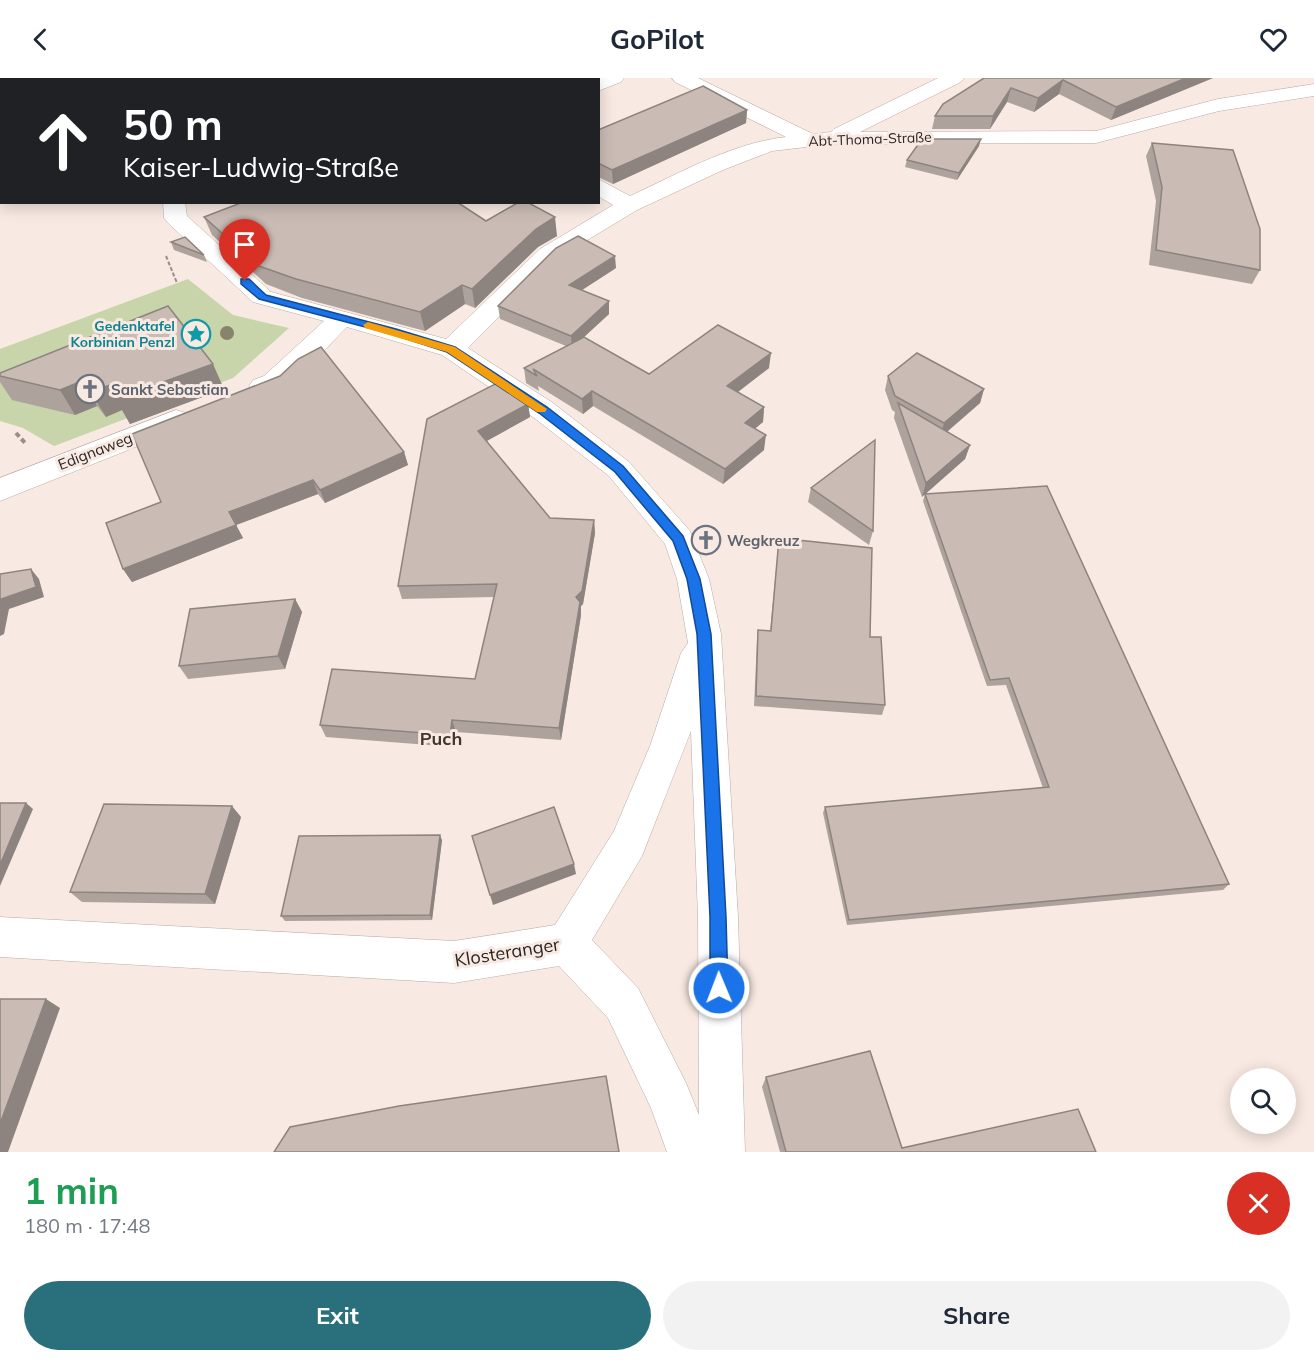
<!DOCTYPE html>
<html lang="en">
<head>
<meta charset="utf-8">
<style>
  :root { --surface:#fff; --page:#f2f2f3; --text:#1f2937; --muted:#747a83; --accent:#29707c }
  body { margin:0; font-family:Mulish,sans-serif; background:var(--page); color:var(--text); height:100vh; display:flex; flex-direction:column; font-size:22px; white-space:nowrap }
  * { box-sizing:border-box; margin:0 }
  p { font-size:20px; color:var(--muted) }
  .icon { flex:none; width:33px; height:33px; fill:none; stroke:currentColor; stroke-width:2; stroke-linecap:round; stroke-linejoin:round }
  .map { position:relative; height:1074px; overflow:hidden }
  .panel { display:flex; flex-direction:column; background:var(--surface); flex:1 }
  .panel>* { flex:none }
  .top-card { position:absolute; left:0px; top:0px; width:600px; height:126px; box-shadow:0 3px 15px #0003; background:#202124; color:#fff; overflow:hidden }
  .tools { position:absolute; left:1230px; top:990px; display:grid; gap:12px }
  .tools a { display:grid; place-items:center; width:66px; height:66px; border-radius:50%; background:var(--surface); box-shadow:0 3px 15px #0003; font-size:30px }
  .pin { position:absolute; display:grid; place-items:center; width:51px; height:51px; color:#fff; margin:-62px -26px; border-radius:50% 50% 50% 0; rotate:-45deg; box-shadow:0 0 6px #0007 }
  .pin .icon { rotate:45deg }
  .me { position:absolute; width:66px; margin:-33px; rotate:359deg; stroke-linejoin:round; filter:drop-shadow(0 0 4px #0008) }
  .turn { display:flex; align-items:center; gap:21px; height:126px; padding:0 24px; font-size:27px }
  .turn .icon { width:78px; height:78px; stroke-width:2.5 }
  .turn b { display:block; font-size:42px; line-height:51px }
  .round { display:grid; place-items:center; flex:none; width:63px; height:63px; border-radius:32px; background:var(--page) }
  .head { display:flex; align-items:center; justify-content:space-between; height:102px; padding:0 24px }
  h1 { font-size:36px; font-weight:700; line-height:45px; color:#1e9e55 }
  .primary-button { display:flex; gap:12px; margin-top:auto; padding:12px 24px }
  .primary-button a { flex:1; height:69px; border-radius:36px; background:var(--accent); color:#fff; font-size:24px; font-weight:700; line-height:69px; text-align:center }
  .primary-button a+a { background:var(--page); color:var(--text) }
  header { display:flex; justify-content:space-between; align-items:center; height:78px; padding:0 24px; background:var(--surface); font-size:27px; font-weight:700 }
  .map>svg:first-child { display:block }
  .green { fill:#c8d4a9 }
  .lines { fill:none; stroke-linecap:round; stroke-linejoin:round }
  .minor-casing { stroke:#b8aba4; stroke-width:1 }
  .path-far1 { stroke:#998f8a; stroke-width:2; stroke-dasharray:4 2; stroke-linecap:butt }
  .path { stroke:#998f8a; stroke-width:4; stroke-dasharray:5 3; stroke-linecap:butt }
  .minor { fill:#fff; fill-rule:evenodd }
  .tree { fill:#87846b }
  .wall { fill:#aea29c }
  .shaded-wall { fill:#8d847f }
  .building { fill:#cabcb5; stroke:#8d847f; stroke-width:1.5 }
  .route { fill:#1a73e8; stroke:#114b97; stroke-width:1.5 }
  .slow { fill:#f59e0b }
  .labels { text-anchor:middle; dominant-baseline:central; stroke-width:6; stroke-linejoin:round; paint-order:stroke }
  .far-street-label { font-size:14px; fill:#2a2522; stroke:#f8e9e2 }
  .far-culture-label { font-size:14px; font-weight:bold; fill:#0d838f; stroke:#f8e9e2; text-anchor:end }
  .worship-label { font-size:15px; font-weight:bold; fill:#5b616d; stroke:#f8e9e2; text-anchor:start }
  .street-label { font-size:15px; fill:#2a2522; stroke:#f8e9e2 }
  .quarter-label { font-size:18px; font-weight:bold; fill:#413630; stroke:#f8e9e2 }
  .near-street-label { font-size:18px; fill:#2a2522; stroke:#f8e9e2 }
</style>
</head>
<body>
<header><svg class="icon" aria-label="back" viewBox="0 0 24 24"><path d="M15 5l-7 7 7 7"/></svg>GoPilot<svg class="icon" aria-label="heart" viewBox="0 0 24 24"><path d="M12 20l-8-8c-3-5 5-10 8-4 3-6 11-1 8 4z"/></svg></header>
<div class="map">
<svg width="1314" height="1074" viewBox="0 0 1314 1074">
  <rect width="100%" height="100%" fill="#f8e9e2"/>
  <!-- green -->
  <path class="green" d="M188,201l45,36 56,13 -56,50 -179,68 -31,-18 -23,-7v-72z"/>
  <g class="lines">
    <!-- minor casing -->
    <g class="minor-casing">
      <g id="minor">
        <rect x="168" y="0" width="20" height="2"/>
        <path d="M597,0h27l-3,4 -23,9v-11h-4z"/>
        <path d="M672,0h26l115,56 18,-2 3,-3 104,-51h26l-3,4 -101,50 236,-1 122,-32 96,-15v12l-95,15 -123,32 -265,1 -59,7 -49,19 -86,40 -81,49 -88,89 85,55 76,59 61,69 19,48 12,55 17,283 7,235h-78l-16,-44 -43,-90 -49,-52 -105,17 -454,-26v-40l454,24 101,-16 59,-94 36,-85 31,-93 7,-10 -11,-64 -12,-35 -56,-68 -76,-59 -91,-62 -95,-28c-22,21 -62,74 -94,65l-4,-6 4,-6 11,-4 60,-55 -71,-19 -85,-79 -4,-5 -1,-16h22l2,14 84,76 175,47 94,-90 73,-44 -15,-9v-17l32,17c50,-23 102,-53 156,-59l-111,-55zM691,653l7,186 1,198 -13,-32 -48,-95 -46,-48 50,-84z"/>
        <path d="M176,332l10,3 4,7 -4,7 -186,74v-23z"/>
      </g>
    </g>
    <!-- path-far1 -->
    <path class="path-far1" d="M166,178l11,27"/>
    <!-- path -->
    <path class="path" d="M16,355l10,11"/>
    <!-- minor -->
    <use href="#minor" class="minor"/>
  </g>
  <!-- trees -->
  <circle class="tree" cx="227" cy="255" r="7"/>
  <!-- wall -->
  <g class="wall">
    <path d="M984,0h229l-102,42 -52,-26 -25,18 -27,-10 -17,27h-58l3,-13z"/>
    <path d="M747,32l-1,13 -133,61 -15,-7v-47z"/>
    <path d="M1152,65l108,127 -8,14 -103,-19 7,-64 -10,-45z"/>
    <path d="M979,68l-22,34 -52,-13 2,-7z"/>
    <path d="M238,124h219l29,19 71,15 -19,11 -63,61 -10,-4 -40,27 -123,-33 -36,-14 -54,-49 -8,-18 35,-13z"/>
    <path d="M171,164l33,13 3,7 -33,-12z"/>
    <path d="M616,190l-35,22 28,11v13l-25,23 65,37 120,-6 -31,24 26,15 -1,15 -8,6 9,22 -41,34 -130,-78 -10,8 -45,-28 1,5 -13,-8 -2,-15 42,-22 -66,-27 -2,-13z"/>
    <path d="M0,295l224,16 -94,35 -8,-14 -16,7 -9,-11 -22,9 -63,-15 -12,-18z"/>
    <path d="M888,298l96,13 -4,14 -34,29 24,13 -5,14 -40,35 304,390 -6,6 -376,35 -24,-112 2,-6 218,-19 -37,-103 -19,1 -64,-185 2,-7 -3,3 -28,-79 1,-6 -3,-2 -7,-20z"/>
    <path d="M528,326l2,13 -43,24 63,77 44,2 1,13 -12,71 -2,2v9l-20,125 -105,-8 -2,15 -128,-10 -6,-12 155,-46 19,-82 -92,2 -4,-13 29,-167z"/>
    <path d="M404,374l4,13 -83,38 -7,-9 -82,31 7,13 -111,44 -9,-13 -17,-46z"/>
    <path d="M811,410l62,43 -4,14 -61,-43z"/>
    <path d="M779,460l91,99 15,68 -3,10 -128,-9 3,-66 1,-10 12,1z"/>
    <path d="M295,521l7,13 -17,57 -97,10 -9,-13z"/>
    <path d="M241,739l-26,87 -133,-2 -12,-10z"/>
    <path d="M442,762l-10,80 -147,1 -4,-5z"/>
    <path d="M766,999l136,71 194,4h-316l-18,-65z"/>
  </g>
  <!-- shaded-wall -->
  <g class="shaded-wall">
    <path d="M519,0h45l-3,2h-45z"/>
    <path d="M1186,0h27l-102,42 5,-13z"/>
    <path d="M1063,2l-4,14 -25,18 4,-14z"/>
    <path d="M1011,10l-4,14 -17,27 3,-13z"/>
    <path d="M747,32l-1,13 -133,61 -1,-14z"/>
    <path d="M981,61l-2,7 -22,34 2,-7z"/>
    <path d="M555,139l2,19 -19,11 -63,61 -3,-19 64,-60z"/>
    <path d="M615,178l1,12 -46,30 -1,-13z"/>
    <path d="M462,207l3,19 -40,27 -5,-19z"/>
    <path d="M609,223v13l-37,34 -1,-12z"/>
    <path d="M771,275l-2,15 -43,33 1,-15z"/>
    <path d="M213,286l11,25 -94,35 -8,-14 -16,7 -15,-25 19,-7z"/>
    <path d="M82,303l15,25 -22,9 -15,-25z"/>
    <path d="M984,311l-4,14 -40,35 4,-15z"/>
    <path d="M592,313l1,15 -10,8 -1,-15z"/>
    <path d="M528,326l2,13 -49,27 -3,-13z"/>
    <path d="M764,329l-1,15 -19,16 1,-15z"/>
    <path d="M766,357l-2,15 -41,34 2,-15z"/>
    <path d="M970,367l-5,14 -43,38 4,-14z"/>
    <path d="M404,374l4,13 -83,38 -5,-13z"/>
    <path d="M313,402l5,14 -82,31 7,13 -111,44 -9,-13 106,-57z"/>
    <path d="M594,442l1,13 -12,71 -2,2v9l-20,125 -2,-12 17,-131z"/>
    <path d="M31,491l8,10 5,18 -35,12 -5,25 -4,2v-32l1,-5z"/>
    <path d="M295,521l7,13 -17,57 -7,-13z"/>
    <path d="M452,642l4,12 -2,15 -4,-12z"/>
    <path d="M26,725l7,6 -33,77v-21z"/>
    <path d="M232,728l9,11 -26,87 -10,-10z"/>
    <path d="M440,757l2,5 -10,80 -2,-5z"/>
    <path d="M574,786l2,10 -83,31 -3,-10z"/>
    <path d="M46,921l14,9 -52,144h-8v-28z"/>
  </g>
  <!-- building -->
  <g class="building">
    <path d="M50,0h31l1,2h-32z"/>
    <path d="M205,0h314l-3,2h-315z"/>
    <path d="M984,0h202l-70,29 -53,-27 -25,18 -27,-10 -18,28h-58l8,-12z"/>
    <path d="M703,8l44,24 -135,60 -14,-7v-33z"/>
    <path d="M922,61h59l-22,34 -52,-13z"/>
    <path d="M1152,65l81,7 27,79v41l-104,-20 6,-63z"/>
    <path d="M243,124h214l29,19 33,-19h8l28,15 -19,12 -64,60 -10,-4 -42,27 -124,-33 -37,-13 -55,-49z"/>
    <path d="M578,158l37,20 -46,29 40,16 -38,35 -73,-30 58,-58z"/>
    <path d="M185,159l19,18 -33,-13z"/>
    <path d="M168,228l45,58 -97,35 -6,-14 -19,7 -9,-11 -22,9 -60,-14v-3z"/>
    <path d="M718,247l53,28 -44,33 37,21 -19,16 21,12 -41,34 -133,-78 -10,8 -49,-30 4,7 -13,-8 60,-31 65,37z"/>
    <path d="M321,269l83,105 -84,38 -7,-10 -84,32 7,13 -113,44 -17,-46 55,-21 -29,-68 148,-58 18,-17z"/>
    <path d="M917,275l67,36 -40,34 -49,-27 -7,-20z"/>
    <path d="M497,305l31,21 -50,27 72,87 44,2 -12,71 -6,6 4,5 -21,126 -107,-8 -2,15 -130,-10 12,-56 143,10 22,-95 -99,2 29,-167z"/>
    <path d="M898,325l72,42 -44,38z"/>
    <path d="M875,362l-2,91 -62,-43z"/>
    <path d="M1047,408l182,398 -380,36 -24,-113 224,-20 -40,-109 -19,2 -65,-186z"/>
    <path d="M779,460l93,10 -2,89h11l4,68 -129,-9 2,-66 13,1z"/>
    <path d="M31,491l5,18 -35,12 -1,5v-30z"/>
    <path d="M295,521l-17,57 -99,10 11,-57z"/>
    <path d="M0,725h26l-26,62z"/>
    <path d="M104,726l128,2 -27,88 -135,-2z"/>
    <path d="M554,729l20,57 -84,31 -18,-59z"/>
    <path d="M440,757l-10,80 -149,1 18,-80z"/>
    <path d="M0,921h46l-46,125z"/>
    <path d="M870,973l32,97 176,-39 18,43h-310l-20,-75z"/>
    <path d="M606,998l13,76h-345l16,-25 109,-21z"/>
  </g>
  <!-- route -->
  <path class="route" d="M241,201h8l17,16 130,34 59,18 92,60 76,59 60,70 17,43 11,55 15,283 2,71 -3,6 -6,2 -6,-2 -3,-6v-71l-13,-283 -10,-55 -14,-38 -58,-69 -76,-59 -92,-61 -59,-19 -129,-34 -18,-15z"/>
  <!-- slow -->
  <path class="slow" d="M368,244l87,25 92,62 -2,3h-8l-90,-60 -82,-24 -2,-3z"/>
  <!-- icons -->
  <defs>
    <g id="sight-ring" transform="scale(1.5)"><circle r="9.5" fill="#f8e9e2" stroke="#0f9aa8" stroke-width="1.5"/><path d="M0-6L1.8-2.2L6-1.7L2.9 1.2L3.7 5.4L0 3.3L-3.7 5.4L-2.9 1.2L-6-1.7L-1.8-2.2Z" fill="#0f9aa8"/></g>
    <g id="church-ring" transform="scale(1.5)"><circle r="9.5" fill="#f8e9e2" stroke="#6b7280" stroke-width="1.5"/><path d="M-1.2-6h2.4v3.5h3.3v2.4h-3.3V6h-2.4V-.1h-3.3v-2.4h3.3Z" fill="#6b7280"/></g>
  </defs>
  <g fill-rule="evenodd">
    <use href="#sight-ring" x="196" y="256"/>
    <use href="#church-ring" x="90" y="311"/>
    <use href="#church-ring" x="706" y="462"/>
  </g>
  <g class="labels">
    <!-- far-street labels -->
    <g class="far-street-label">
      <text transform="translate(870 61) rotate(-2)">Abt-Thoma-Straße</text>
    </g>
    <!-- far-culture labels -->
    <g class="far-culture-label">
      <text x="175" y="248">Gedenktafel<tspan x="175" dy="16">Korbinian Penzl</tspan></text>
    </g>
    <!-- worship labels -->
    <g class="worship-label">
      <text x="111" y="311">Sankt Sebastian</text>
      <text x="727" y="462">Wegkreuz</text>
    </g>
    <!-- street labels -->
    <g class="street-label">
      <text transform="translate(95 373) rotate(-21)">Edignaweg</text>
    </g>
    <!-- quarter labels -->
    <g class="quarter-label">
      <text x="441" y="660">Puch</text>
    </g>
    <!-- near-street labels -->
    <g class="near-street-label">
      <text transform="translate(507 874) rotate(-9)">Klosteranger</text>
    </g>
  </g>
</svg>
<div class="tools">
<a><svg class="icon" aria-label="search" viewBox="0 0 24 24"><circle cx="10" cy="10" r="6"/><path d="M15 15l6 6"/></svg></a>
</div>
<div class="pin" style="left:245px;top:203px;background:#d93025"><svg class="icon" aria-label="arrive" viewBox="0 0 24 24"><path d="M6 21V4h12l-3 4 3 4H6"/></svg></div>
<svg class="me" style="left:719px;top:910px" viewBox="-20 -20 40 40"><circle r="17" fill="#1a73e8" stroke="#fff" stroke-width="3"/><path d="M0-11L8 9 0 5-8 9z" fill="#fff"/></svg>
<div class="top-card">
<div class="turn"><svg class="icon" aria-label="ahead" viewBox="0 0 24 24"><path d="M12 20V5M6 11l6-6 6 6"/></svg><div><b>50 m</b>Kaiser-Ludwig-Straße</div></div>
</div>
</div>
<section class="panel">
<div class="head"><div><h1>1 min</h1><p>180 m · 17:48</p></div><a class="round" style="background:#d93025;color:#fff"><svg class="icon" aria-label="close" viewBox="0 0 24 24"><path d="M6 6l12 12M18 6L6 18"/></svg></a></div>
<div class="primary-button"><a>Exit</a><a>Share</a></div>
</section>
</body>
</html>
